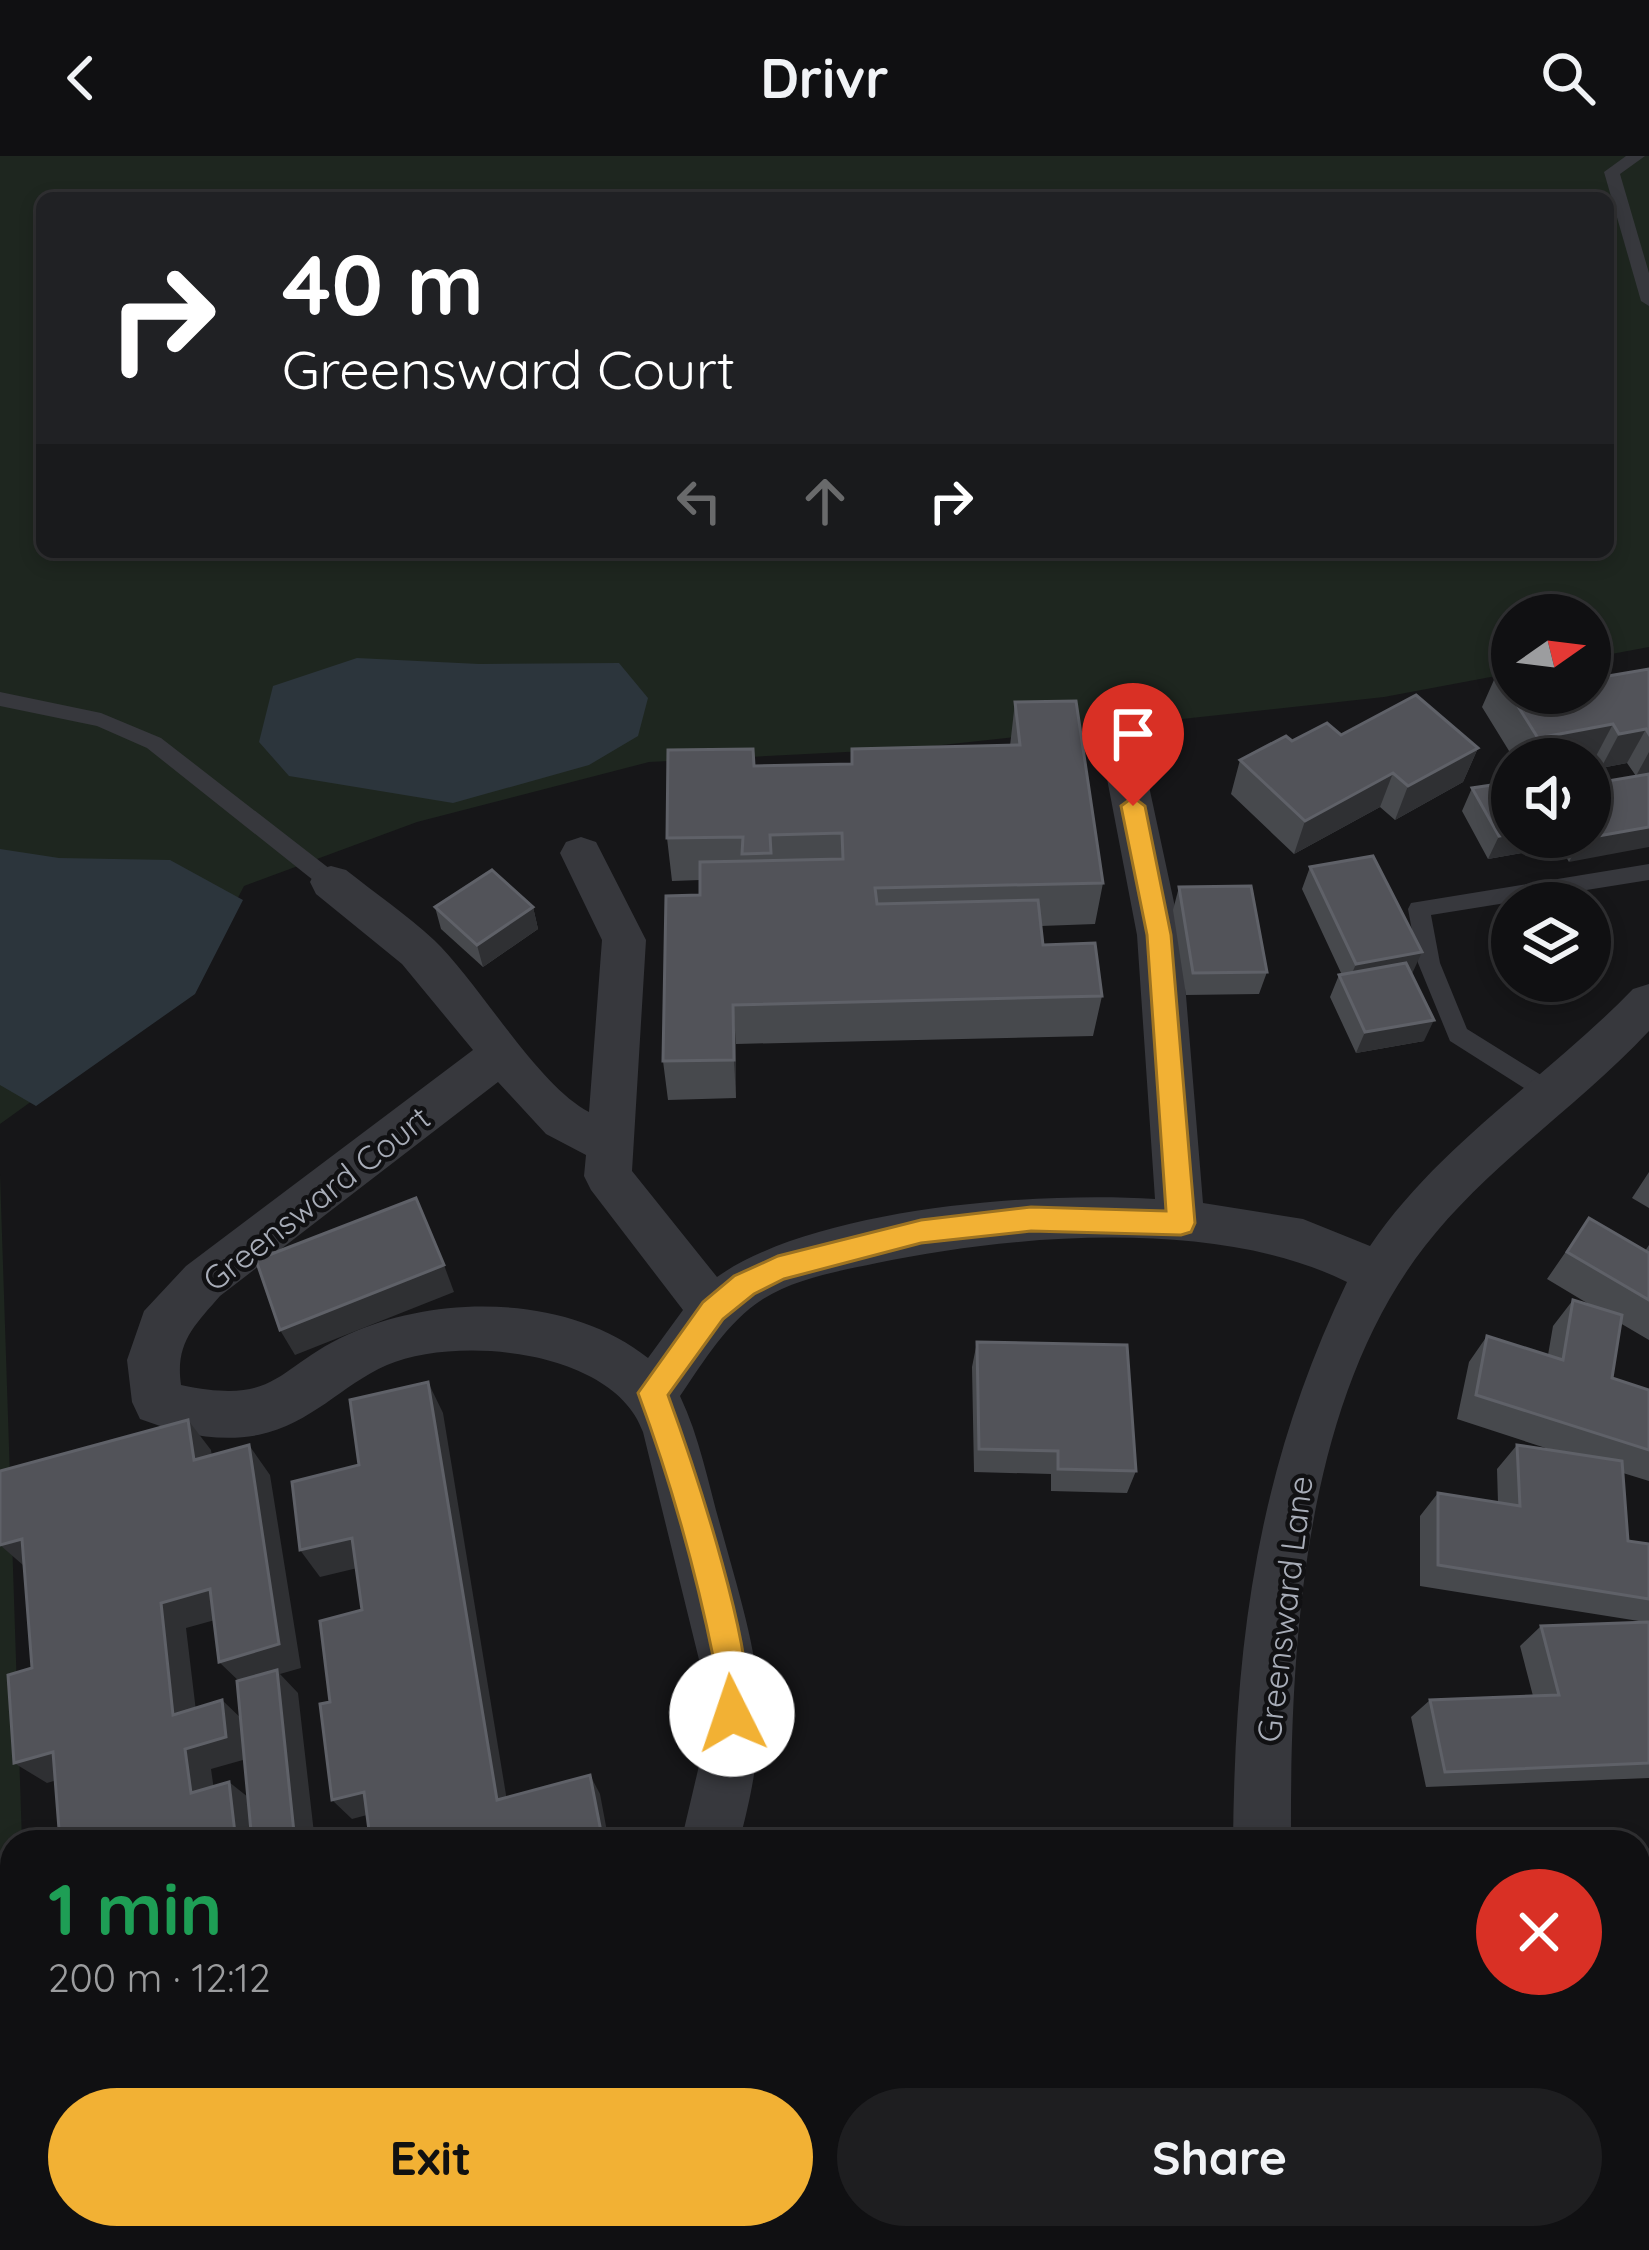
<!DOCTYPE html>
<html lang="en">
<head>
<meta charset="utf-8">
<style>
  :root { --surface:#101012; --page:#1e1e20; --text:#f1f3f6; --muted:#9c9d9f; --line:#303032; --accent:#f2b134 }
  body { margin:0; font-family:Quicksand,sans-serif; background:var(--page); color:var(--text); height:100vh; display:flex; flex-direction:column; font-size:45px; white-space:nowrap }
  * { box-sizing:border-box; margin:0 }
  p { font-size:39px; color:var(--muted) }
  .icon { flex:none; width:66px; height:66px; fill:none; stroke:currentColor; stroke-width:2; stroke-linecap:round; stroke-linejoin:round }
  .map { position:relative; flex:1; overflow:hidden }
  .drawer { position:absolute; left:0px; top:1674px; width:1650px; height:420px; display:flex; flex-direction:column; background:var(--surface); border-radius:36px 36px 0 0; box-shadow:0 6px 18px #0003,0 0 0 3px var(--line) }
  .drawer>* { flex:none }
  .guide { position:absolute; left:36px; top:36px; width:1578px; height:366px; border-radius:18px; box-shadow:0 6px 18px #0003,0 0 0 3px var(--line); background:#202124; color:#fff; overflow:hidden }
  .needle { width:78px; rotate:76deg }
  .controls { position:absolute; left:1491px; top:438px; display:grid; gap:24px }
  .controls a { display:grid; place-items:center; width:120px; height:120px; border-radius:50%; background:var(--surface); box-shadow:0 6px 18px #0003,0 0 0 3px var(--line); font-size:60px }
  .pin { position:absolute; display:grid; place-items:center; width:102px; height:102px; color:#fff; margin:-123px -51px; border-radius:50% 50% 50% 0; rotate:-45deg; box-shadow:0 0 12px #0007 }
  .pin .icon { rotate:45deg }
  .me { position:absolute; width:132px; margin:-66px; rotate:356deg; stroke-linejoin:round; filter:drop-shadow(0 0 9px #0008) }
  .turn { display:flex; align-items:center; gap:42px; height:252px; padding:0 48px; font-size:54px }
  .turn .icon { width:156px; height:156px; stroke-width:2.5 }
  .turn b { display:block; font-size:84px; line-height:102px }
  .lanes { display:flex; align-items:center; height:114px; padding:0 48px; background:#0003; justify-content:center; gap:60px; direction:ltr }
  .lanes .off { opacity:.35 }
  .round { display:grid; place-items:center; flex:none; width:126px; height:126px; border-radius:63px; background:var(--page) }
  .head { display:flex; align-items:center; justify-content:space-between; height:204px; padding:0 48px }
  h1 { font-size:72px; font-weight:800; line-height:90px; color:#1e9e55 }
  .button { display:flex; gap:24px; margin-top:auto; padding:24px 48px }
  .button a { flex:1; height:138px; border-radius:72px; background:var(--accent); color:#111; font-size:48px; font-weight:800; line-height:138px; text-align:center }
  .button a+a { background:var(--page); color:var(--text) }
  header { display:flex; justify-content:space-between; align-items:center; height:156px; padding:0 48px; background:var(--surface); font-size:54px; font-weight:800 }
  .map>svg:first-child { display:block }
  .green { fill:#1e261f; fill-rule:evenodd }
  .water { fill:#2c353c }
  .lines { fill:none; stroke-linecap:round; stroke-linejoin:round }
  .service { fill:#37383d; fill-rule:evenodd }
  .minor { fill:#37383d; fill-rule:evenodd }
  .wall { fill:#47494d }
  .shaded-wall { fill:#2f3033 }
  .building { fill:#525359; stroke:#5f6168; stroke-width:3 }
  .route { fill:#f2b134; stroke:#9d7322; stroke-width:3 }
  .labels { text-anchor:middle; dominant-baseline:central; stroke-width:9; stroke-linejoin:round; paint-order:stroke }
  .street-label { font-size:33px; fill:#a8adb8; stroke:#111113 }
</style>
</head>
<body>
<header><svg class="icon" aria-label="back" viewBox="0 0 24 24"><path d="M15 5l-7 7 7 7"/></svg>Drivr<svg class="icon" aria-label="search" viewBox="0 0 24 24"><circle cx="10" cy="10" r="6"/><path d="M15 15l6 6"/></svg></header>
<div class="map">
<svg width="1649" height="2094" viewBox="0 0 1649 2094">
  <rect width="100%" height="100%" fill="#161618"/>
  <!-- green -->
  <g class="green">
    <path d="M0,0h1649v491l-59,11v-43h-78v58l-128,24 -479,52 -256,13 -232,60 -173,64 -52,100 -192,138zM42,42h1566v354h-1566z"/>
    <path d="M0,1018l22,668h-10v396h23v12h-35z"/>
  </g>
  <!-- water -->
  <g class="water">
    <path d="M357,502l122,6 140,-1 29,35 -10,38 -49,29 -136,38 -164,-27 -30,-34 14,-56z"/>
    <path d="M0,693l59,9 111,2 73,40 -48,94 -159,112 -36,-21z"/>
  </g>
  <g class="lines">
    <!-- service -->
    <g class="service">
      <path d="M1626,0h19l-25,18 29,99v33l-8,-5 -37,-129z"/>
      <path d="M0,536l101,21 60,25 178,138 3,6 -3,6h-16l-176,-140 -50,-22 -97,-20z"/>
      <path d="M1649,708v16l-218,35 9,48 27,66 95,59 4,7 -4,7h-16l-96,-61 -32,-78 -10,-54 3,-6z"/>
      <path d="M221,2082h32l1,12h-32z"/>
      <path d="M1278,2082h32l-3,12h-32z"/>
    </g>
    <!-- minor -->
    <g class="minor">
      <path d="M1124,592l14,5 6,10 37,172 22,268 100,16 67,27c69,-102 178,-169 263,-257l16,-5v47c-71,76 -160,133 -224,215 -123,158 -135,404 -134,596h-58c2,-204 25,-374 114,-560 -128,-64 -332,-48 -470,-19 -38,8 -80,15 -114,36 -36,23 -59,62 -83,97 20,42 28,87 41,132 36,130 55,178 18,314h-58l21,-89 3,-69 -62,-252c-29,-83 -186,-97 -256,-67 -47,21 -74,58 -129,70 -41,8 -80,-2 -118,-16l-8,-17 -5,-42 17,-49 42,-45 287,-216 -71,-86 -86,-70 -6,-12 6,-12 15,-4 15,4c29,23 61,45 88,70 46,44 103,145 155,172l13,-172 -42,-87 6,-11 15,-5 15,5 50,98 -14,231 85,106c98,-69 320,-86 438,-78l-18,-264 -33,-172 6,-10zM498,926l48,52 40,21 -2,21 7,14 92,120 -35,48c-80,-64 -210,-64 -299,-24 -74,33 -69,72 -168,51 -6,-42 13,-59 39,-89z"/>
      <path d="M516,2082h66l-5,12h-66z"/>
      <path d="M1359,2082h69l5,12h-69z"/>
    </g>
  </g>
  <!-- wall -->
  <g class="wall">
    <path d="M1649,513v104l-13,3 -9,-13 -26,5 -6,-10 -81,1 -32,-52 15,-34 111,3z"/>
    <path d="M1015,546l88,181 -8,41 -54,2 2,19 59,51 -9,40 -357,8v54l-68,2 -5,-39 37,-166v-15l-28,1 -5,-43 184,-74 1,-15 158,-3z"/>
    <path d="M1341,579l137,13 -15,34 -68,38 -15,-13 -86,47 -63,-60 9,-34 52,-19z"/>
    <path d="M1649,618l-80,88 -14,-24 -5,10 -62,11 -26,-48 10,-23 40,49h78z"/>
    <path d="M1310,711l102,107 12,67 -68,12 -26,-56 9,-22h3l-40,-86z"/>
    <path d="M1179,731l88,85 -8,22 -73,1 -13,-85z"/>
    <path d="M435,751h98l5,22 -55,38 -42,-38z"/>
    <path d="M1649,1016v36l-17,-10z"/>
    <path d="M1589,1062l56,33 4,-6v95l-29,-17 -8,55 37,12v91l-26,-8 5,68 21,3v234l-223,9 -15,-70 19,-17 103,-4 -13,-50 21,-20 104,-4 -225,-36v-70l18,-23 60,10 -1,-34 20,-24 41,7 -101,-33 12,-57 18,-26 61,19 5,-29 20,-26 19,6 -45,-27z"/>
    <path d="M977,1186l159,129 -9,22 -76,-2v-17l-77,-2 -2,-105z"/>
    <path d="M1649,1728v350h-11v-349z"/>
  </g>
  <!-- shaded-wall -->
  <g class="shaded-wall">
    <path d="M1613,568l-18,34 -67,1 10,-21z"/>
    <path d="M1646,573l-19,34 -26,5 18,-34z"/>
    <path d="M1478,592l-15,34 -68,38 13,-34z"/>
    <path d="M1649,596v21l-13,3z"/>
    <path d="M1393,617l-13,34 -86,47 11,-33z"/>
    <path d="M1649,671v20l-80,15 12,-23z"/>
    <path d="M1512,678v3h43l-5,11 -62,11 11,-23z"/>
    <path d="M533,751l5,22 -55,38 -6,-22z"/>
    <path d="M1422,796l-10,22 -65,11 9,-21z"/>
    <path d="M733,849l3,39v54l-2,-38z"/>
    <path d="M1434,864l-10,21 -68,12 9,-21z"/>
    <path d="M444,1109l10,27 -159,63 -15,-25z"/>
    <path d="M428,1226l15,31 67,406 -13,-19z"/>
    <path d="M188,1264l23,30 6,40 -23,-30z"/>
    <path d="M249,1289l21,30 31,193 -21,6 18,19 17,149h-20l-52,-157 -24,-23z"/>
    <path d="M352,1382l18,27 -50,12 -20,-27z"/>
    <path d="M22,1383l9,33 -31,-27z"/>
    <path d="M210,1433l23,26 -47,13 13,108 -26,-21 -12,-112z"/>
    <path d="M222,1544l23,22 5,36 -39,11 6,42 -26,-18 -6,-44z"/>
    <path d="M53,1596l31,20 -37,11 -33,-20z"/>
    <path d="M590,1619l10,19 9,48h-6z"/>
    <path d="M229,1626l24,19 5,41h-22z"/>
    <path d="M364,1636l18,19 -30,8 -20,-19z"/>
    <path d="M505,2082h11l-4,12h-12z"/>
  </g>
  <!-- building -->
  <g class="building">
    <path d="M1602,510l6,10 41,-7v65l-3,-5 -27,5 -6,-10 -75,14 -41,-65 15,-3v23h78v-25z"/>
    <path d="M1416,539l62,53 -70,38 -15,-13 -88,48 -65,-61 46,-24 6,5 35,-18 14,12z"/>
    <path d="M1076,545l27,182 -228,5 2,16 161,-4 5,45 52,-2 7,53 -369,9 1,55 -71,1 3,-165 34,-1v-33l143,-3 -1,-26 -72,2 1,18 -29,1 1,-17 -76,1 1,-88 85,-1 1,17 98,-2v-15l168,-4 -5,-43z"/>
    <path d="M1649,618v53l-68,12 -1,-2h10v-53z"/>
    <path d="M1512,626v52l-13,2 -27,-48z"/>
    <path d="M1373,700l49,96 -66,12 -46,-97z"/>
    <path d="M492,714l41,37 -56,38 -42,-38z"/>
    <path d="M1251,730l16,86 -74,1 -14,-86z"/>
    <path d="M1406,807l28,57 -69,12 -26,-57z"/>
    <path d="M416,1042l28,67 -164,65 -24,-70z"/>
    <path d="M1589,1062l60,35v47l-82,-48z"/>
    <path d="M1573,1144l49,15 -10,63 37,12v60l-173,-55 11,-59 76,24z"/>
    <path d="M977,1186l150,3 9,126 -78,-2v-18l-79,-2z"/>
    <path d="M428,1226l69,418 93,-25 13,67h-247l14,-4 -6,-46 -32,8 -12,-96 10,-2 -10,-81 42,-11 -10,-72 -52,12 -8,-68 67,-17 -9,-65z"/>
    <path d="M188,1264l6,40 55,-15 30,199 -60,18 -9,-73 -49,14 12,112 49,-15 4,37 -41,12 6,44 38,-11 7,60h-176l-7,-90 -39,11 -6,-88 24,-7 -10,-129 -22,6v-74z"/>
    <path d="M1517,1289l105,16 6,80 21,3v55l-211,-34v-72l82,13z"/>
    <path d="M1649,1466v141l-204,9 -15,-72 129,-5 -18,-69z"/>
    <path d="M277,1514l18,172h-43l-15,-161z"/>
    <path d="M1639,1728h10v38z"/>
    <path d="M1638,1782h11v209l-11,-44z"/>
    <path d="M388,2082h117l-5,12h-117z"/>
    <path d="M610,2082h405l71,12h-478z"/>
  </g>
  <!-- route -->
  <path class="route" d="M1133,641l12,9 26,129 24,288 -4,9 -10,3 -150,-4 -110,12 -137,36 -30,15 -31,25 -55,76c22,60 97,278 76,330l-12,5 -11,-5c-9,-20 -2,-42 -7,-64 -18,-89 -44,-182 -76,-268l65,-91 31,-26 44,-20 143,-36 110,-13 135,4 -19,-276 -26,-129z"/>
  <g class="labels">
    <!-- street labels -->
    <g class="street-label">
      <text transform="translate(316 1042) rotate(-38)">Greensward Court</text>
      <text transform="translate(1284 1453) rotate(-83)">Greensward Lane</text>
    </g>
  </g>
</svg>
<div class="controls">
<a><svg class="needle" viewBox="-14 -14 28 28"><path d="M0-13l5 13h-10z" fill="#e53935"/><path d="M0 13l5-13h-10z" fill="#9c9d9f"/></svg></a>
<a><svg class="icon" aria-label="sound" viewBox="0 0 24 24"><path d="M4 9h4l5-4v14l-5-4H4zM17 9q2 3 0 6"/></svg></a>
<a><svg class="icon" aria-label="layers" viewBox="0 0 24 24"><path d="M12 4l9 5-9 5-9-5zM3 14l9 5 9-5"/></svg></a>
</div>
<div class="pin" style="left:1133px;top:650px;background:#d93025"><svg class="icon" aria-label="arrive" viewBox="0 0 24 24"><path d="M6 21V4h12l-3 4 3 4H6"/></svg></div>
<svg class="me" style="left:732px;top:1558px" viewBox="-20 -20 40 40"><circle r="19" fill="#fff"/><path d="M0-13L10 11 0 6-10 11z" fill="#f2b134"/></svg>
<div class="guide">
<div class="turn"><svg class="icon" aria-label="right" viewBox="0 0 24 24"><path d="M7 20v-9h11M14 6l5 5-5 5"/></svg><div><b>40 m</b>Greensward Court</div></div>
<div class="lanes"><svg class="icon off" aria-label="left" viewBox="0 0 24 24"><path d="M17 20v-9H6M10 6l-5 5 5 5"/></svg><svg class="icon off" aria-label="ahead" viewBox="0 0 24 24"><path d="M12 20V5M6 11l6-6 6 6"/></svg><svg class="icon" aria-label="right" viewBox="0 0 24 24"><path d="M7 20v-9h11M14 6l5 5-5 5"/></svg></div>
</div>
<section class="drawer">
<div class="head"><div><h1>1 min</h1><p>200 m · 12:12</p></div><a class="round" style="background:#d93025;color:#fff"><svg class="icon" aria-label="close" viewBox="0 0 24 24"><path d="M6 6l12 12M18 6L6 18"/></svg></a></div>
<div class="button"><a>Exit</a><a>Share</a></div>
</section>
</div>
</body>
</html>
